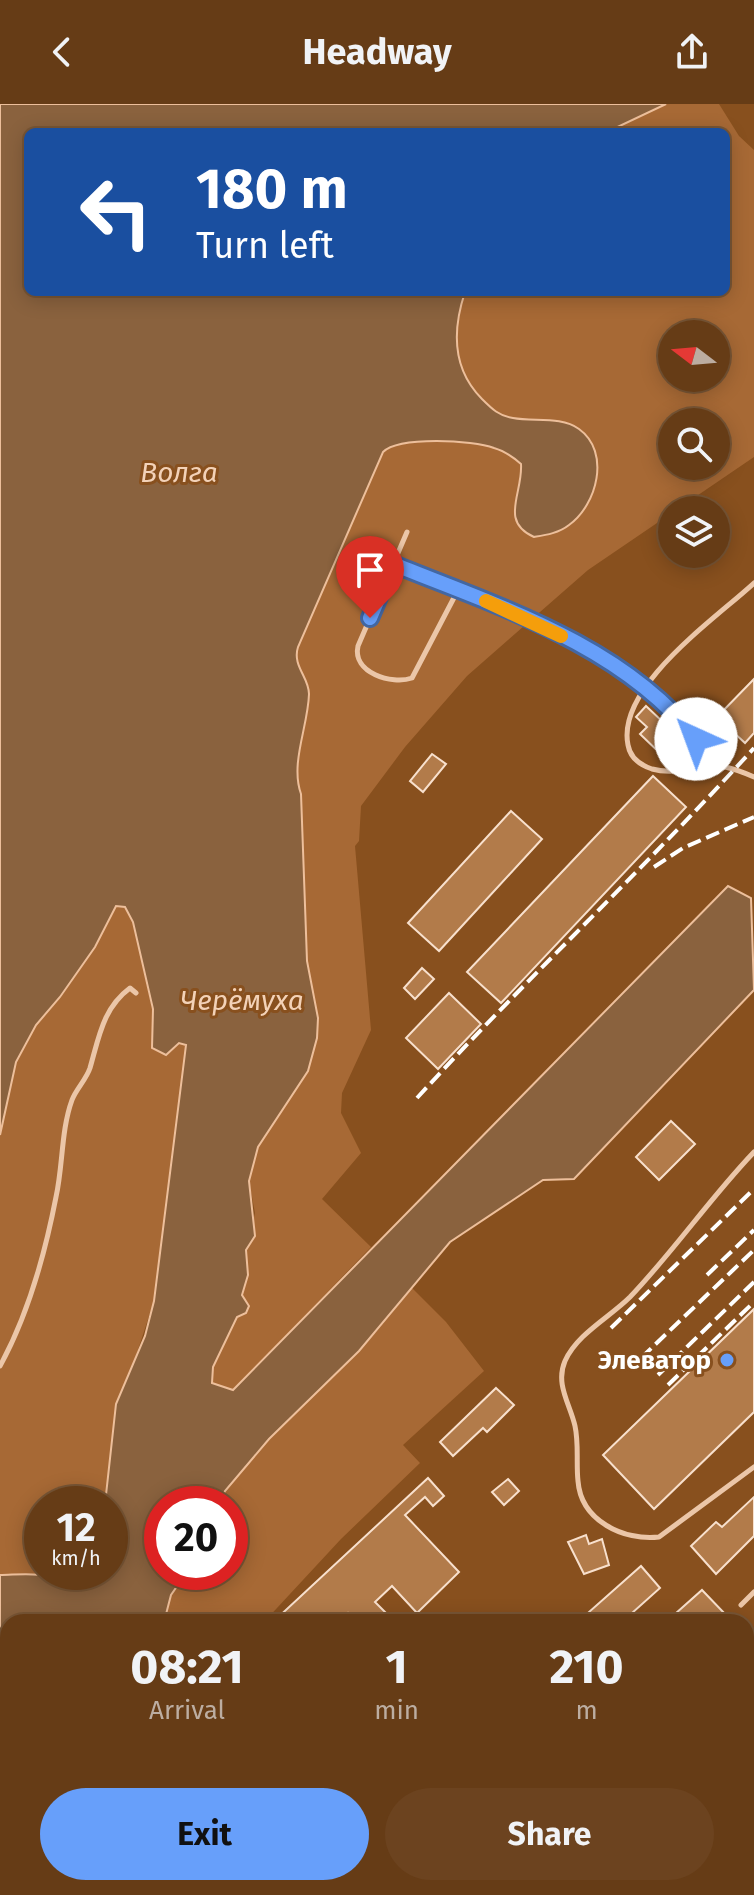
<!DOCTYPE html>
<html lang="en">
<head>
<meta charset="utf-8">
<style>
  :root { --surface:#663c16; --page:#6c431f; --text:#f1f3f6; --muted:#bcada1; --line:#795635; --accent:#679ffa }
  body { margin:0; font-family:"Fira Sans",sans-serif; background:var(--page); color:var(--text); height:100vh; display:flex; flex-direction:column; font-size:30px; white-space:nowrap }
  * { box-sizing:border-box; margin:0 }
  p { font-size:26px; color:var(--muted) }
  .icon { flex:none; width:44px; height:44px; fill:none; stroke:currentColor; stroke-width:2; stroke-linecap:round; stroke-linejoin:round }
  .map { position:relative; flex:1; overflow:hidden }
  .drawer { position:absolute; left:0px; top:1510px; width:754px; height:282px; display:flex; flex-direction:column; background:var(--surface); border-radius:24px 24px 0 0; box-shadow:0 4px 20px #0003,0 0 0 2px var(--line) }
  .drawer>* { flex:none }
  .top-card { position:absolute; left:24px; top:24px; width:706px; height:168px; border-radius:12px; box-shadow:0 4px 20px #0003,0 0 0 2px var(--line); background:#1a4fa0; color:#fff; overflow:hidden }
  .needle { width:52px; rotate:286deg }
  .buttons { position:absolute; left:658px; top:216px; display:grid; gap:16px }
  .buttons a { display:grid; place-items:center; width:72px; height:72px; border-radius:50%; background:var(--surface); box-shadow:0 4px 20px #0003,0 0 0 2px var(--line); font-size:40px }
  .speed { position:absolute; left:24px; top:1382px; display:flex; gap:16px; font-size:40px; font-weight:700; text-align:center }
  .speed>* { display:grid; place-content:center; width:104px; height:104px; border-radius:50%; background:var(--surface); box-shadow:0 4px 20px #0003,0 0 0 2px var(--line); line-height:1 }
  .speed small { font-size:20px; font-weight:400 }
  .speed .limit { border:12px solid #d22; background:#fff; color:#111 }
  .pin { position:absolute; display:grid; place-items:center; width:68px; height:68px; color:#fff; margin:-82px -34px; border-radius:50% 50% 50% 0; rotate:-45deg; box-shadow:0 0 8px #0007 }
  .pin .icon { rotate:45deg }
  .me { position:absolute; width:88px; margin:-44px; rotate:317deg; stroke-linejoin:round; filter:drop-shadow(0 0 6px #0008) }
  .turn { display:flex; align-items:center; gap:28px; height:168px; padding:0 40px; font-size:36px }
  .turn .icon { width:104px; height:104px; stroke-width:2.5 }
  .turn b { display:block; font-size:56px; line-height:68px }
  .eta { display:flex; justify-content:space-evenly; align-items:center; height:136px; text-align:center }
  .eta b { font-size:48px; font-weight:700; line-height:56px }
  .cta { display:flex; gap:16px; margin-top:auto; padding:16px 40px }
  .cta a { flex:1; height:92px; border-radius:48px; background:var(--accent); color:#111; font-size:32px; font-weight:700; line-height:92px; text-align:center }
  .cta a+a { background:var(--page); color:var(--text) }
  header { display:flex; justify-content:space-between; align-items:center; height:104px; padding:0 40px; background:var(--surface); font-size:36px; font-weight:700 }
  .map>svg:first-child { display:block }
  .green { fill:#a76935; fill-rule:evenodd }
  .water { fill:#8a623e; stroke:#edbf9b; stroke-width:2 }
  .building { fill:#b27b4a; stroke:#f8e0cd; stroke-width:2 }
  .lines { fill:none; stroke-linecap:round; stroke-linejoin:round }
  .lane { stroke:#ebc6a8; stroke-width:5 }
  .street { stroke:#ebc6a8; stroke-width:8 }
  .rail { stroke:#fff; stroke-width:4; stroke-dasharray:14 6; stroke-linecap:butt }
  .route-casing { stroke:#4367a2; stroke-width:20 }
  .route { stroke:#679ffa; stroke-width:14 }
  .slow { stroke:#f59e0b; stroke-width:14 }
  .poi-dot { fill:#679ffa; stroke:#88501e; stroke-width:3 }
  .labels { text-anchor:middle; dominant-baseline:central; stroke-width:6; stroke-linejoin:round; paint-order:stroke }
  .poi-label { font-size:26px; font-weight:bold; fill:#fff; stroke:#88501e; text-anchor:end }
  .water-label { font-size:28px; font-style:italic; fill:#f3d2b8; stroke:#88501e }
</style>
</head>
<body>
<header><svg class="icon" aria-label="back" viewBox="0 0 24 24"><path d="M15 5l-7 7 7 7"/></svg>Headway<svg class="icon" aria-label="share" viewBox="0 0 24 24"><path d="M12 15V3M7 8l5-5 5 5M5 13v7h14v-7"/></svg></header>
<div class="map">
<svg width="754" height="1791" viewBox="0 0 754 1791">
  <rect width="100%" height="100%" fill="#88501e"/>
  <!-- green -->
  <g class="green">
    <path d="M666,0h53l20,32 15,14v307l-166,113 -121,106 -62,71 -44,59 -2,35 -4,5 16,184 -29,63 -1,20 20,40 -39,46 49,48 -138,143 -22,-7 2,-16 24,-51 9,-4 -4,-16 6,-21 -2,-25 9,-37 -6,-32 9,-34 60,-129 -11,-57 -6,-167c-11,-31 7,-67 8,-100 0,-17 -17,-28 -11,-47l85,-195c16,-16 89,-12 111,-5 11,4 19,10 27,17l-4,35 29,-78c-12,-1 -25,0 -37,-3 -11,-3 -18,-10 -25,-18 -33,-32 -33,-66 -19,-108h261v-160h-119zM672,230h44v44h-44zM672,318h44v44h-44z"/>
    <path d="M121,800l8,7 4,11 21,95 -2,31 14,7 13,-12 7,2 -32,256 -20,61 -29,142h-63v68h40l-23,12 -20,-10 -39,1v-440l4,-25 12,-48 20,-37 25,-28 34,-50 19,-39z"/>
    <path d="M412,1184l34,34 38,49 -81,74 17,18 -79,76 -77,83h-100l7,-27 16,-23h43v-68h-10c21,-52 96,-109 136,-150 20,-20 38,-44 56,-66z"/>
    <path d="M0,1593l8,5v105l-8,-10z"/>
    <path d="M190,1784h65l3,7h-66z"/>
  </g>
  <!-- water -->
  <g class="water">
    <path d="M0,0h666l-59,28h-579v160h437c-13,39 -13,77 17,107 10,10 17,17 31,19 21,4 48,-2 66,11 32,23 18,76 -10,96 -10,8 -23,10 -35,12 -35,-16 -11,-43 -13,-73 -8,-7 -16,-13 -27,-16 -21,-8 -95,-12 -111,4l-85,195c-6,19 11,30 11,47 -1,33 -19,69 -8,100l6,167 11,57 -1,20 -9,33 -50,76 -9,34 6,55 -9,14 2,25 -6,20 7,11 -3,7 -9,4 -24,50 -1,16 21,7 495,-504 23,12 3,92 -180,189 -31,1 -93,62 -91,109 -90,88 -44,52 -5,13h-58v68h25l-16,23 -7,27h-156v80l-8,-5v-122c19,0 45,-5 60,9l22,-12h28v-68h-5l11,-100 29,-68 9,-35 32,-256 -7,-2 -13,12 -14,-7 1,-39 -20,-87 -8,-15 -9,-1 -21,41 -35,50 -24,28 -20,37 -16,73z"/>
    <path d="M92,1784h98l2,7h-98z"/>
  </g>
  <!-- building -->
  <g class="building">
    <path d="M754,575v54l-9,10 -28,-26z"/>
    <path d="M646,602l35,33 -17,18 -24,-23 7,-7 -11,-10z"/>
    <path d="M432,650l14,10 -23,28 -13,-11z"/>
    <path d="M653,672l33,31 -185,196 -34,-31z"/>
    <path d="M511,707l31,28 -103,112 -31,-28z"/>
    <path d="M422,864l12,11 -19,20 -11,-11z"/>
    <path d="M449,889l32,31 -43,45 -32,-31z"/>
    <path d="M671,1017l24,23 -36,36 -23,-23z"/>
    <path d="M754,1205v103l-100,97 -51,-54z"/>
    <path d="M496,1284l18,17 -27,27 -4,-4 -30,28 -13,-14z"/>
    <path d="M428,1374l16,18 -11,10 -8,-9 -20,18 54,57 -42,41 -25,-27 -17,16 20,20h-38l-9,-9 -10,9h-65z"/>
    <path d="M508,1375l11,12 -15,14 -12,-13z"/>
    <path d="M754,1393v39l-38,38 -25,-28 25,-24 6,5z"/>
    <path d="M586,1431l3,9 13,-5 7,26 -25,9 -16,-32z"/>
    <path d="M641,1462l19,22 -38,34h-24l-9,-10z"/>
    <path d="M702,1486l24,25 -8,7h-52z"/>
  </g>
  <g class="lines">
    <!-- lane -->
    <g class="lane">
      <path d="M407,428l-49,114c-6,27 34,39 54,32l46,-88"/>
      <path d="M393,460l137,56 98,55 56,49 23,30 16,13"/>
      <path d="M754,479c-39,36 -138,104 -126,162 2,12 12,20 24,24 25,7 49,-5 73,-2 10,2 20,6 29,10"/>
      <path d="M754,1048c-44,46 -80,99 -124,145 -20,20 -53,37 -65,64 -10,23 5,43 10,65 4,18 1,37 3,55 3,40 46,60 81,56l95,-70"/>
      <path d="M0,1262c28,-51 45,-112 56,-169 7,-31 5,-67 16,-97 4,-11 14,-20 18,-32 9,-31 13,-60 40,-80l6,5"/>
      <path d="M741,1501l13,-13"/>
      <path d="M0,1726l8,15"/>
      <path d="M28,1784l3,7"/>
    </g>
    <!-- street -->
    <g class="street">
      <path d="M746,1582l8,-10"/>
      <path d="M476,1784l5,7"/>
      <path d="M651,1791l6,-7"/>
    </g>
    <!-- rail -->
    <g class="rail">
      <path d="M654,763l29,-19 71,-31"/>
      <path d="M417,994c110,-120 228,-230 337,-350"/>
      <path d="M707,1171l47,-45"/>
      <path d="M611,1224l143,-139"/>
      <path d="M641,1254l113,-108"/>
      <path d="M658,1271l96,-93"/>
      <path d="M668,1281l86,-83"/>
      <path d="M264,1784l3,7"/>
    </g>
  </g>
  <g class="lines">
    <!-- route casing -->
    <g class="route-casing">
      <path id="route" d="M370,514l23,-54c105,42 231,82 303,175"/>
    </g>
    <!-- route -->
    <use href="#route" class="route"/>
    <!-- slow -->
    <path class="slow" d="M486,497l75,35"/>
  </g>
  <!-- markers -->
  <circle class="poi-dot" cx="727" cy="1256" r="8"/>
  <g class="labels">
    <!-- poi labels -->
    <g class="poi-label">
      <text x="711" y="1256">Элеватор</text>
    </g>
    <!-- water labels -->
    <g class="water-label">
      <text x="179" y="368">Волга</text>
      <text x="242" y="896">Черёмуха</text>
    </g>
  </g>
</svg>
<div class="buttons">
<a><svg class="needle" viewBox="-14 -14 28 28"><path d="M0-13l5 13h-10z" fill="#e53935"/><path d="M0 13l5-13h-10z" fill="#bcada1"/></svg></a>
<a><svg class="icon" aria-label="search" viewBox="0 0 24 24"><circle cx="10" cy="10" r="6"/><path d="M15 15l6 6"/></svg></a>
<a><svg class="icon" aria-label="layers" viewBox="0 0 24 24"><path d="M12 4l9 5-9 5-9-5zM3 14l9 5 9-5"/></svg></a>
</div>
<div class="speed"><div>12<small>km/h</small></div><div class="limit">20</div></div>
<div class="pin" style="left:370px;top:514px;background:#d93025"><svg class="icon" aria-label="arrive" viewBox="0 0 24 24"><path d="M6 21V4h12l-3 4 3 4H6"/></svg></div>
<svg class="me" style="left:696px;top:635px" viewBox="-20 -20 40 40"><circle r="19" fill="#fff"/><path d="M0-13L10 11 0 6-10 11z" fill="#679ffa"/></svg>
<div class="top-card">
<div class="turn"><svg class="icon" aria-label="left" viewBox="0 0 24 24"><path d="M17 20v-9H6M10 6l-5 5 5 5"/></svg><div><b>180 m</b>Turn left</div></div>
</div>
<section class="drawer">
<div class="eta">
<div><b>08:21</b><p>Arrival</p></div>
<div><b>1</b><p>min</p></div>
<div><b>210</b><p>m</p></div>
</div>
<div class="cta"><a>Exit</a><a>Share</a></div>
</section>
</div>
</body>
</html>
